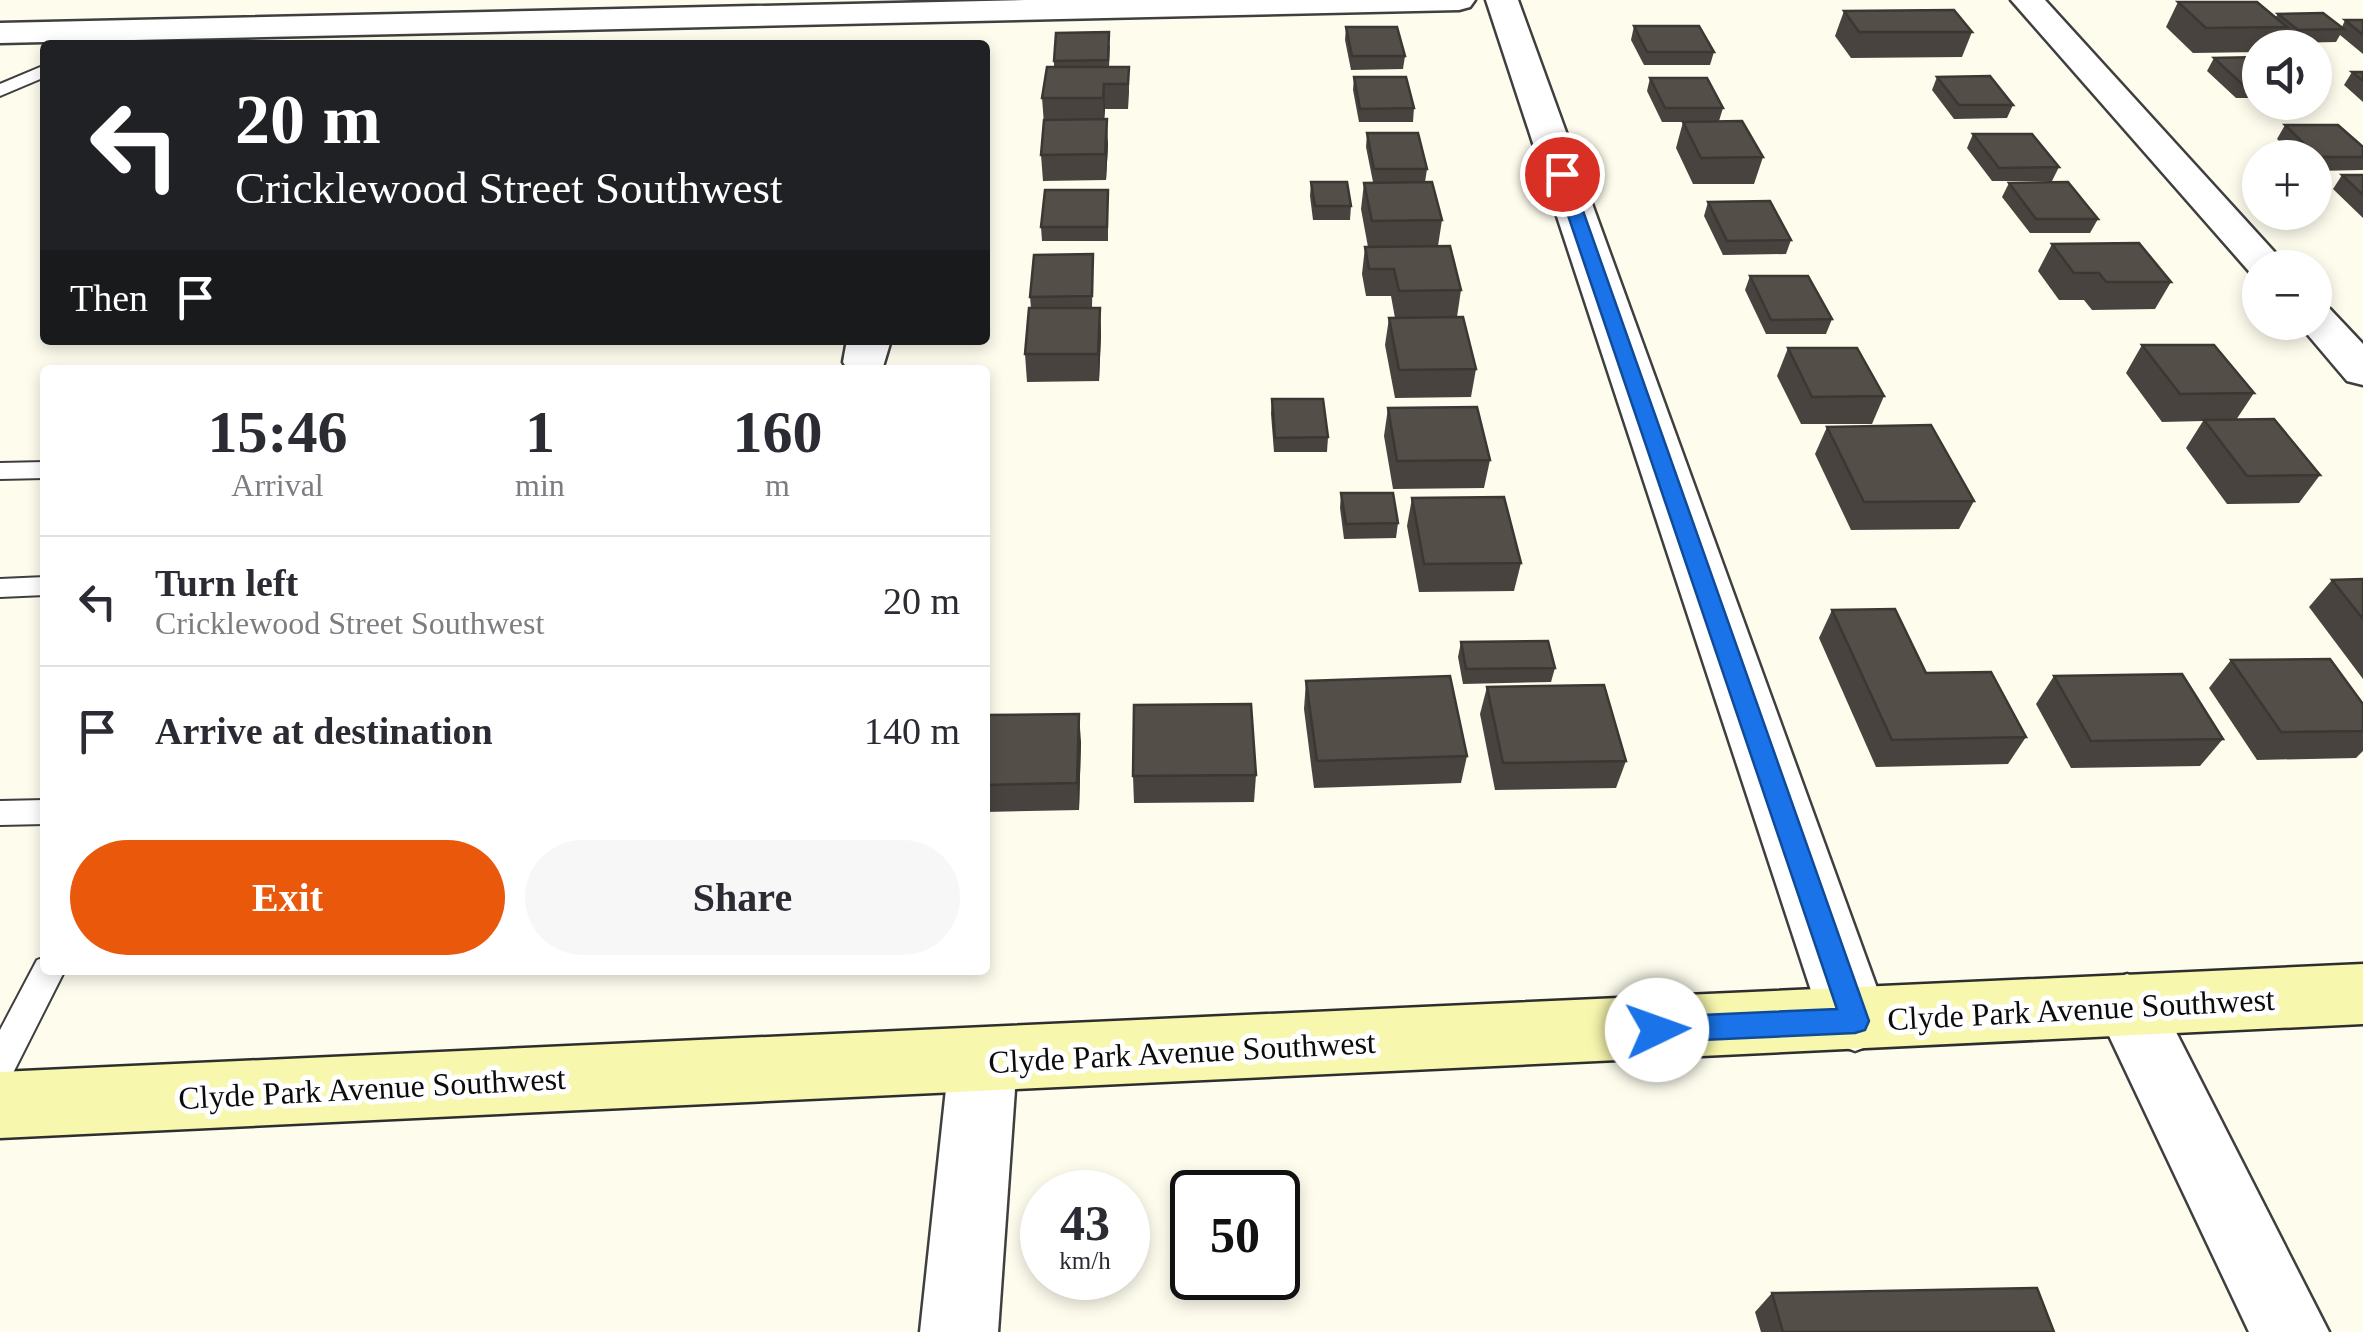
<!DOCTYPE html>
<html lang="en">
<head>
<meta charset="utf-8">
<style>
  :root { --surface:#fff; --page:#f7f7f7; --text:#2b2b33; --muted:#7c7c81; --line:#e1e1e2; --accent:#ea580c }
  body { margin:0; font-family:Georgia,serif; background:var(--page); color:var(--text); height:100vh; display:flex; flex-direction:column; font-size:38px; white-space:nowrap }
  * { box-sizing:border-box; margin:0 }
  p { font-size:32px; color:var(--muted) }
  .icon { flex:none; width:55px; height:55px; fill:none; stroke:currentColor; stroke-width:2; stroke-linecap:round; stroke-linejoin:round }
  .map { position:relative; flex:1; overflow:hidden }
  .details { position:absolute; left:40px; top:365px; width:950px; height:610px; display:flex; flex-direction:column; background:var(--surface); border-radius:10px; box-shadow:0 5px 15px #0003 }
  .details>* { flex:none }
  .banner { position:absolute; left:40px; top:40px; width:950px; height:305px; border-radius:10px; box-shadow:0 5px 15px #0003; background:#202124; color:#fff; overflow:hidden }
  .controls { position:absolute; left:2242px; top:30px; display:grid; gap:20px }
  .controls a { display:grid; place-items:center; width:90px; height:90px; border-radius:50%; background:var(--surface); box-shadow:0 5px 15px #0003; font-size:50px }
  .speed { position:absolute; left:1020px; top:1170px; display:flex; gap:20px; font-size:50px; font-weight:700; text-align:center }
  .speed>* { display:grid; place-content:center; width:130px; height:130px; border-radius:50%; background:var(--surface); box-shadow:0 5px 15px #0003; line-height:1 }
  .speed small { font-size:25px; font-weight:400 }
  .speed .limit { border:5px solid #111; border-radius:15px; background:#fff; color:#111 }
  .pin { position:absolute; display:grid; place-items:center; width:85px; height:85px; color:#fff; margin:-42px; border:5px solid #fff; border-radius:50%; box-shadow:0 2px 10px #0007 }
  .me { position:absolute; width:110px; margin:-55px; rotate:87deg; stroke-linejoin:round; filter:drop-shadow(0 0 8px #0008) }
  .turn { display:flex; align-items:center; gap:35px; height:210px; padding:0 30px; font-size:45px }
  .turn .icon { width:130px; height:130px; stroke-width:2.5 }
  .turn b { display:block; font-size:70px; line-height:85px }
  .then { display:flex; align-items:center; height:95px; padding:0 30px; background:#0003; gap:20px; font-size:38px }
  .eta { display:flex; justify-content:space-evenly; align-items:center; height:170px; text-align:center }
  .eta b { font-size:60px; font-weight:700; line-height:70px }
  .action { display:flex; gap:20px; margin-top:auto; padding:20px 30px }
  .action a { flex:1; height:115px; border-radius:60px; background:var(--accent); color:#fff; font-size:40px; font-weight:700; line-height:115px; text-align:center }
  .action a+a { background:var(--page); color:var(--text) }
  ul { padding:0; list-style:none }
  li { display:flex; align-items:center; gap:30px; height:130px; padding:0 30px; border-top:2px solid var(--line) }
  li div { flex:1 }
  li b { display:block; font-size:38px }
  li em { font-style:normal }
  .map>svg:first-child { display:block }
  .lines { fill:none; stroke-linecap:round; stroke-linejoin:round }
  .lane-casing { stroke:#3f3f3f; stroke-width:4 }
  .street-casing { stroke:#3f3f3f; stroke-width:5 }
  .secondary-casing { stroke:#2e2e2e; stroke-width:5 }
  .lane { fill:#fff; fill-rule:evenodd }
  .street { fill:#fff; fill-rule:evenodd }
  .secondary { fill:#f7f7ae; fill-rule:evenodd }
  .wall { fill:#48433f }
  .shaded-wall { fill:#3b3733 }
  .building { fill:#544e49; stroke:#3b3733; stroke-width:2.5 }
  .route { fill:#1a73e8; stroke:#114b97; stroke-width:2.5 }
  .labels { text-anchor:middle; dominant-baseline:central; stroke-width:10; stroke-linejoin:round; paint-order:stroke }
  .near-street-label { font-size:32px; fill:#0c0c0c; stroke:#fff }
</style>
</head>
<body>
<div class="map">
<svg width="2363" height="1332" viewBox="0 0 2363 1332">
  <rect width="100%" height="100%" fill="#fdfced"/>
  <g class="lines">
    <!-- lane casing -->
    <g class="lane-casing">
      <g id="lane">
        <path d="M45,65v12l-45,19v-12z"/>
        <path d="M45,462v16l-45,1v-16z"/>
        <path d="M45,577v18l-45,2v-18z"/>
        <path d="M45,800v24l-45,1v-24z"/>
        <path d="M45,957v13h20l-53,105 -12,5v-50l37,-70z"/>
      </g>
    </g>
    <!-- street casing -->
    <g class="street-casing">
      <g id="street">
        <path d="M1025,0h450l-5,7 -11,3 -1459,33v-20z"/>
        <path d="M1486,0h32l371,1021 -10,21 -24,9 -24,-9 -10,-21z"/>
        <path d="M2011,0h34l244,268h-29v10l-6,-1z"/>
        <path d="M2315,305l15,4 33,35v41l-16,-4 -50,-59h18z"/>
        <path d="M847,340h44l-9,30h-34l-5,-8z"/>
        <path d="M2127,974l24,9 178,349h-80l-155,-328 9,-21z"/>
        <path d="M983,1029l24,10 10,22 -19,271h-78l29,-271 10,-22z"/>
      </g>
    </g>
    <!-- secondary casing -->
    <g class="secondary-casing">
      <path id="secondary" d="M2363,964v60l-2363,114v-66z"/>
    </g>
    <!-- lane -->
    <use href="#lane" class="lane"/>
    <!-- street -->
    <use href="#street" class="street"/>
    <!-- secondary -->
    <use href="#secondary" class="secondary"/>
  </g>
  <!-- wall -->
  <g class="wall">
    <path d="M2178,2l97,16 3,-4 64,13 3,-7h18v34l-23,-19 -4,7 -46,1 -8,-7 -7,12h-15v4l-67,1 -27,-26z"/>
    <path d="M1844,11l128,21 -10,25 -111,1 -16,-22z"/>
    <path d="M1634,26l80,26 -4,13h-66l-13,-25z"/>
    <path d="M1346,27l59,29 -2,13 -52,1 -6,-30z"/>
    <path d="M1110,45l-1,22h20v26l-1,16h-23l-1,10 4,26 -2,35 -63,1 -2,-26 3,-31 -2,-26 12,-31v-6z"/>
    <path d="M2260,57v41h-24l-29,-27 7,-13z"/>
    <path d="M2352,72h11v30l-19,-17z"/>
    <path d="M1354,77l60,31 -1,14h-54l-6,-32z"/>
    <path d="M1937,77l76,28 -6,13 -53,1 -22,-29z"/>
    <path d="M1650,78l73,30 -4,13 44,36 -9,27h-61l-17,-36 7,-26h-21l-15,-31z"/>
    <path d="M2285,125l78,22v23l-48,1v-13h-19l-19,-19z"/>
    <path d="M1367,133l60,36 -2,13 17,38 -4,26 23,44 -4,27 19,52 -5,28 -76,1 -10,-53 4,-27h6l-4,-22h-25l-4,-22 3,-27h3l-7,-38 3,-26 9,-1 -7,-35z"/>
    <path d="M1973,134l86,33 -7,14h-60l-25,-33z"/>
    <path d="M2342,175h21v43l-30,-29z"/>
    <path d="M1311,182l40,24 -1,14h-37l-3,-24z"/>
    <path d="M2009,183l89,36 -8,14h-60l-28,-36z"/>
    <path d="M1108,190v51h-66l-1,-14z"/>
    <path d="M1708,202l83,38 -5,14 -63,1 -19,-39z"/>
    <path d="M2052,244l119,38 -16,27 -63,1 -8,-10h-25l-21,-29z"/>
    <path d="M1093,254l-1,54h8l1,27 -2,46 -72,1 -2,-28 6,-46 -1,-11z"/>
    <path d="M1750,276l82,43 -6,15h-60l-21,-44z"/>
    <path d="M2142,345l112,48 -18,27 84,55 -21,28 -72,1 -41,-56 17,-27 -41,1 -36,-49z"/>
    <path d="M1788,348l96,48 -12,28h-71l-24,-48z"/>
    <path d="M1272,399l56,38 -1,15h-53l-3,-38z"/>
    <path d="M1388,408l102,52 -6,28 -91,1 -9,-53z"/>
    <path d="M1827,427l147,74 -15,28 -108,1 -36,-76z"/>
    <path d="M1341,493l57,30 -2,15 -52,1 -4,-31z"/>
    <path d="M1412,498l109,65 -7,28 -95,1 -12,-66z"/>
    <path d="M2363,579v100l-54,-72 23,-27z"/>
    <path d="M1832,610l194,127 -18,27 -132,3 -57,-129z"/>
    <path d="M1461,642l94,26 -4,14 -88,2 -5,-27z"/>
    <path d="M2231,660l132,44v47l-7,7 -99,2 -48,-72z"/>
    <path d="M2054,676l169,63 -23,27 -129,2 -35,-64z"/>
    <path d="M1306,681l161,75 -6,27 -147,5 -10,-79z"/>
    <path d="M1487,687l139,74 -10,27 -121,2 -15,-76z"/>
    <path d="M985,715l96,27 -2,68 -94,2z"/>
    <path d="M1256,775l-2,27 -120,1 -1,-27z"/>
    <path d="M1772,1293l282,39h-293l-6,-20z"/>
  </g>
  <!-- shaded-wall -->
  <g class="shaded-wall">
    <path d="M1104,84l1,25 -1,15 -1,-26z"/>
    <path d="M1107,119l1,26 -2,35 -1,-26z"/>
    <path d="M1100,308l1,27 -2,46 -1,-27z"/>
    <path d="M1079,714l2,28 -2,68 -2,-27z"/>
  </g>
  <!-- building -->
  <g class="building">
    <path d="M2178,2h79l30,25 -81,1z"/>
    <path d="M1954,10l18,22h-113l-15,-21z"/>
    <path d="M2323,13l21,16 -46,1 -20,-16z"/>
    <path d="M2345,20h18v15z"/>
    <path d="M1634,26h65l15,26h-67z"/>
    <path d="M1346,27h51l8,29h-53z"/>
    <path d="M1109,32l-1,28 -54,1 2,-28z"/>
    <path d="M758,42h50l-1,3h-50z"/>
    <path d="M2260,57v28h-17l-29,-27z"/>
    <path d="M1047,67h82l-1,17h-24l-1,14h-61z"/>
    <path d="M2352,72h11v9z"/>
    <path d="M1990,76l23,29h-54l-22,-28z"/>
    <path d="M1354,77h52l8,31 -54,1z"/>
    <path d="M1650,78h57l16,30h-58z"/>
    <path d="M1107,119l-2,35 -64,1 3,-35z"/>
    <path d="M1742,121l21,36 -62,1 -18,-36z"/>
    <path d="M2285,125h53l25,22v10h-45z"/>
    <path d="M1367,133h51l9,36h-53z"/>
    <path d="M1973,134h59l27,33 -60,1z"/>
    <path d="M2342,175h21v20z"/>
    <path d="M1311,182h36l4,24h-36z"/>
    <path d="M1432,182l10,38 -70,1 -8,-38z"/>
    <path d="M2068,182l30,37h-62l-27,-36z"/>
    <path d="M1045,190h63l-1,37h-66z"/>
    <path d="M1770,201l21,39 -64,1 -19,-39z"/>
    <path d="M2139,243l32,39h-65l-7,-9h-25l-22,-29z"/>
    <path d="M1450,246l11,44 -62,1 -5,-22h-25l-4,-22z"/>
    <path d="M1093,254l-1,42 -62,1 4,-42z"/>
    <path d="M1750,276h58l24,43 -61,1z"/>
    <path d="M1029,308h71l-2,46h-73z"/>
    <path d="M1463,317l13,52 -77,1 -10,-52z"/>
    <path d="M2142,345h72l40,48 -74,1z"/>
    <path d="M1788,348h69l27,48 -72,1z"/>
    <path d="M1272,399h51l5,38 -53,1z"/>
    <path d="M1477,407l13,53 -93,1 -9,-53z"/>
    <path d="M2274,419l46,56 -73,1 -43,-56z"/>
    <path d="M1931,425l43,76 -110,1 -37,-75z"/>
    <path d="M1341,493h52l5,30 -52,1z"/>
    <path d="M1504,497l17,66 -97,1 -12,-66z"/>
    <path d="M2363,579v40l-31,-39z"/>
    <path d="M1895,609l31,64 65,-1 35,65 -134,3 -60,-130z"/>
    <path d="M1548,641l7,27 -89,1 -5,-27z"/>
    <path d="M2330,659l33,45v27l-82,1 -50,-72z"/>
    <path d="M2182,674l41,65 -132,2 -37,-65z"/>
    <path d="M1450,676l17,80 -150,5 -11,-80z"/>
    <path d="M1604,685l22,76 -123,2 -16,-76z"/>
    <path d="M1251,704l5,71 -123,1 1,-71z"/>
    <path d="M1079,714l-2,69 -92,2v-70z"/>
    <path d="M2037,1288l17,44h-271l-11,-39z"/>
  </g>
  <!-- route -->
  <path class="route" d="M1562,169l8,5 299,847 -4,9 -10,3 -198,9 -10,-3 -4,-9 4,-9 10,-4 180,-8 -283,-835z"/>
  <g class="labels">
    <!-- near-street labels -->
    <g class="near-street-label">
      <text transform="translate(2081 1009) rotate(-3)">Clyde Park Avenue Southwest</text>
      <text transform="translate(1182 1052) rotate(-3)">Clyde Park Avenue Southwest</text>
      <text transform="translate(372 1088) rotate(-3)">Clyde Park Avenue Southwest</text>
    </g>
  </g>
</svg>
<div class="controls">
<a><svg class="icon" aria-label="sound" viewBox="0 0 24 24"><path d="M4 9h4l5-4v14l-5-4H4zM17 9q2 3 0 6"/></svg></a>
<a>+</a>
<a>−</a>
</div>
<div class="speed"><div>43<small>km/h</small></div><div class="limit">50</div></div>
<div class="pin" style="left:1562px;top:174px;background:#d93025"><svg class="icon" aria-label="arrive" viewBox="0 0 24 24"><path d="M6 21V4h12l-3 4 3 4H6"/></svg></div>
<svg class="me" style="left:1657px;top:1030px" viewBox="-20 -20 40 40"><circle r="19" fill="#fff"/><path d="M0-13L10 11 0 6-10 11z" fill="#1a73e8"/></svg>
<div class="banner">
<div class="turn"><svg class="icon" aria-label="left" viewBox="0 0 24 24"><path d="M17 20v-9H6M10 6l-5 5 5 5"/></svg><div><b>20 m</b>Cricklewood Street Southwest</div></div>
<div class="then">Then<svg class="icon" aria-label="arrive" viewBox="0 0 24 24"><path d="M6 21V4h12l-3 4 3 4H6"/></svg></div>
</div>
<section class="details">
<div class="eta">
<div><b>15:46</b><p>Arrival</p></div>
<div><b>1</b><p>min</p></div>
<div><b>160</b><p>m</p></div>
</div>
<ul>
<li><svg class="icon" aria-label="left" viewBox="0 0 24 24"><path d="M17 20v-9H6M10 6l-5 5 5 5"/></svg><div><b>Turn left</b><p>Cricklewood Street Southwest</p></div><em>20 m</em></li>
<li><svg class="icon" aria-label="arrive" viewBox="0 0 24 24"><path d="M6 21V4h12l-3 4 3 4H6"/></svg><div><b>Arrive at destination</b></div><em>140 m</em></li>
</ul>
<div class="action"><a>Exit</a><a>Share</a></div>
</section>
</div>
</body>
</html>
